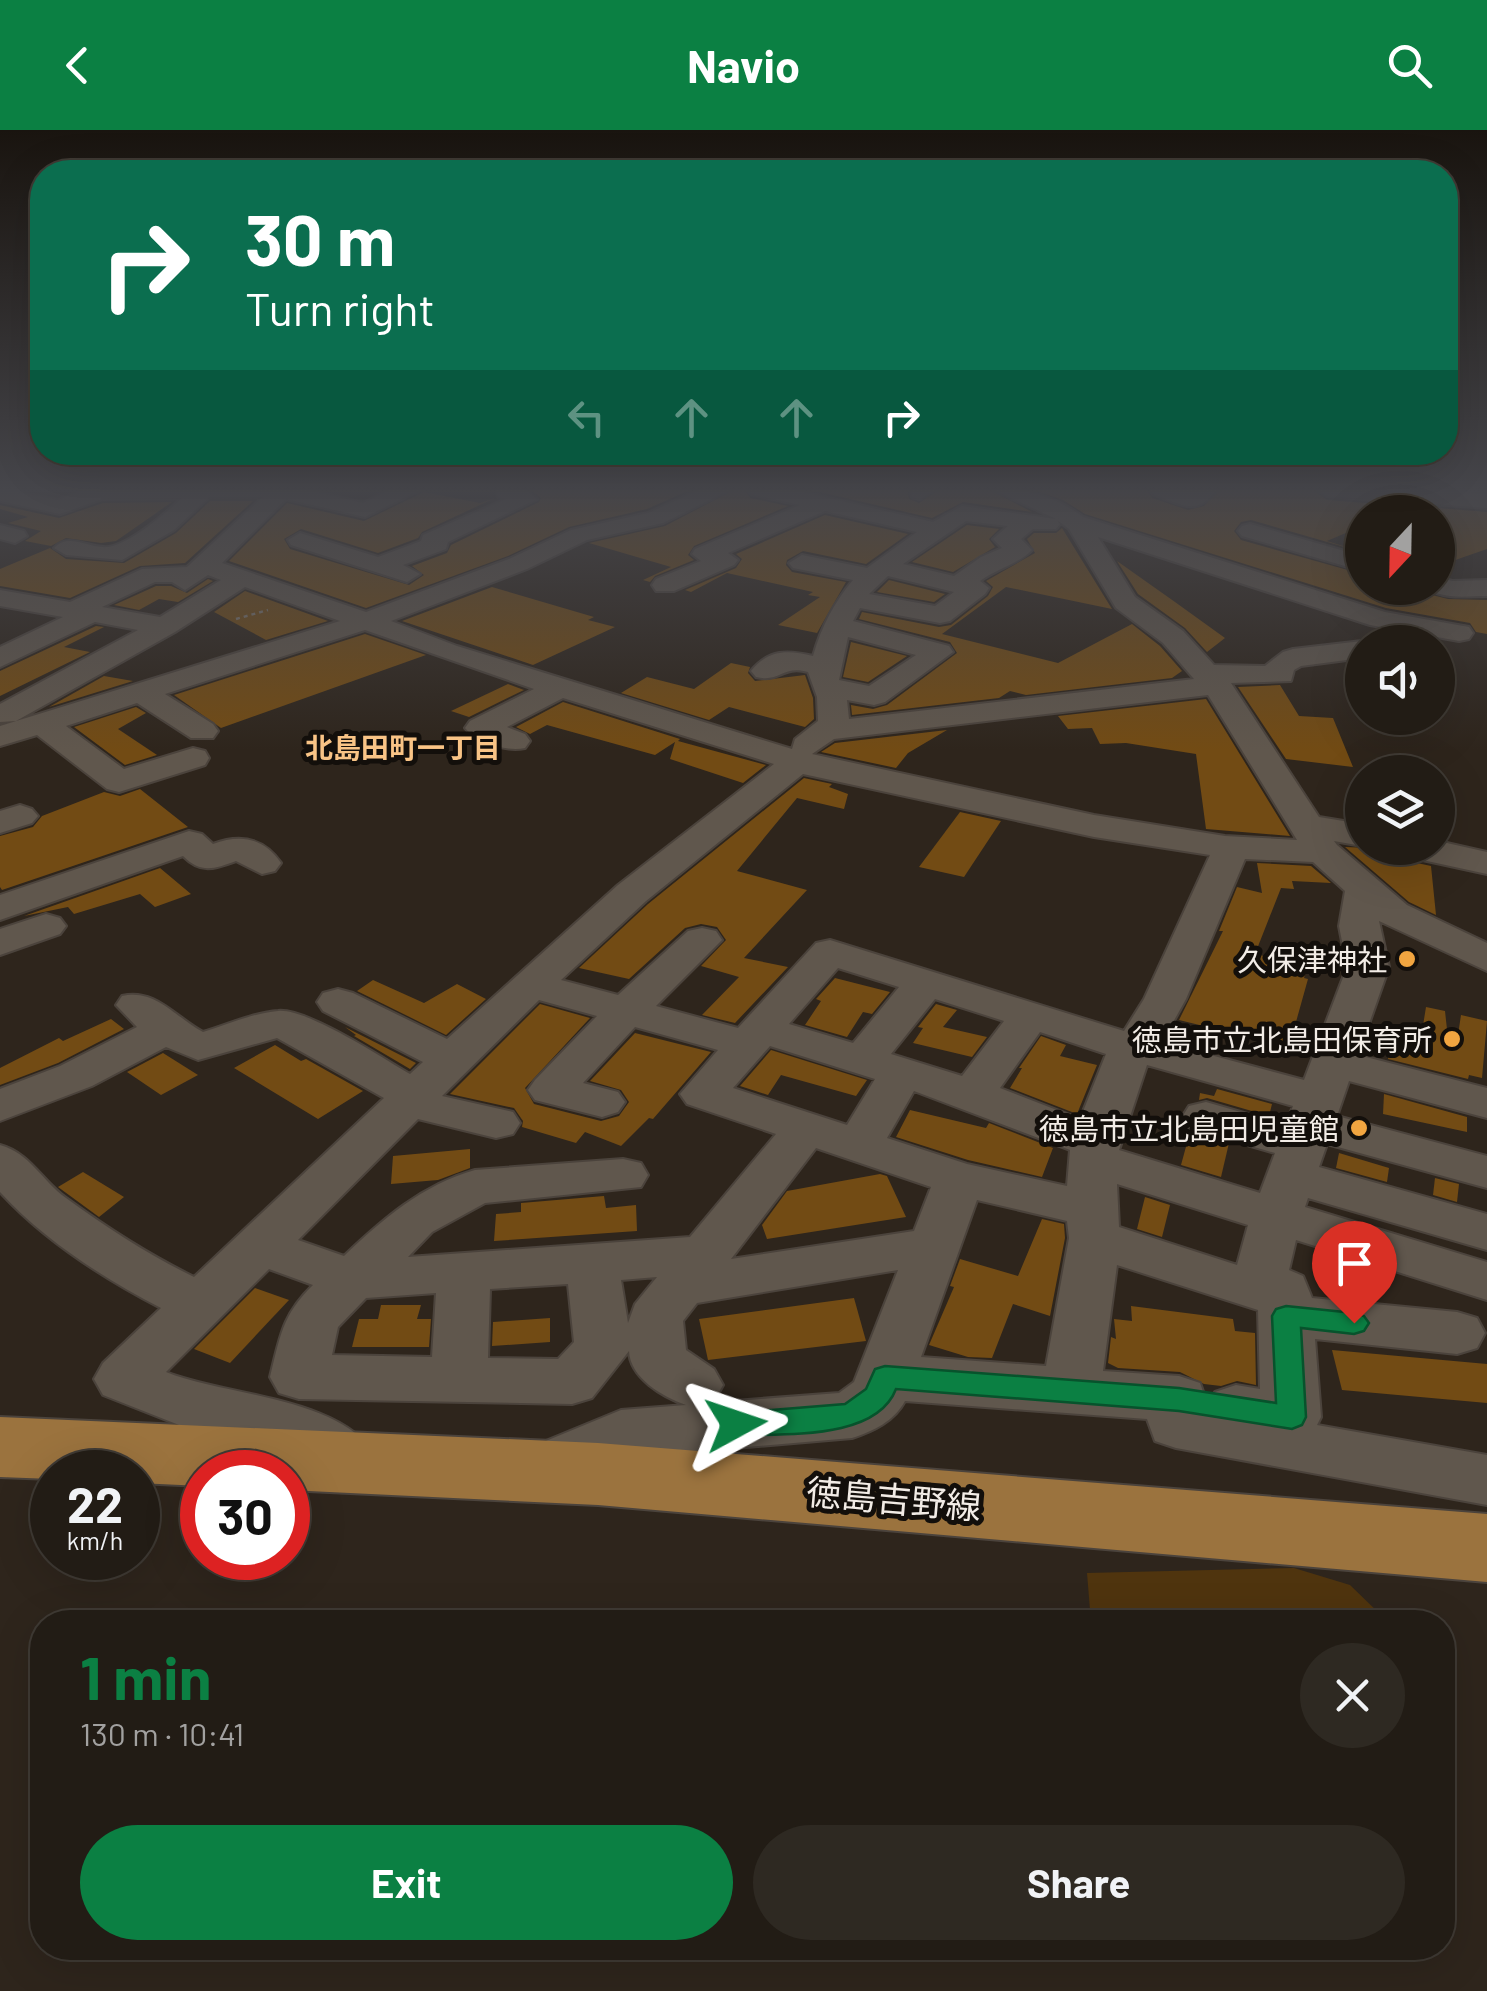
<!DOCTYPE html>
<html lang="en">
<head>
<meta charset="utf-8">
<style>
  :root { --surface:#221c15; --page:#2e2922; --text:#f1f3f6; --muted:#a2a1a0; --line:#3f3a34; --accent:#0b8043 }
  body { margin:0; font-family:Barlow,"Noto Sans JP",sans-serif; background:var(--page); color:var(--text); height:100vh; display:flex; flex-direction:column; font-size:38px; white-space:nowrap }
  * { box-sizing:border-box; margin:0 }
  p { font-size:32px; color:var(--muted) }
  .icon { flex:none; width:55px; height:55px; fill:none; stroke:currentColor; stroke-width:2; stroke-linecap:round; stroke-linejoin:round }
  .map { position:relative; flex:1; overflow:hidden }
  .drawer { position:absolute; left:30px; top:1480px; width:1425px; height:350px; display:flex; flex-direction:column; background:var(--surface); border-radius:40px; box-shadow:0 10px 40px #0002,0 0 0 2px var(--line) }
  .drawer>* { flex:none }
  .banner { position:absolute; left:30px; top:30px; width:1428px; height:305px; border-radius:40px; box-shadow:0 10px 40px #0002,0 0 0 2px var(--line); background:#0b6e4f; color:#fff; overflow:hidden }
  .needle { width:65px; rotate:202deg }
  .fabs { position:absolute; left:1345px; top:365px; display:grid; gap:20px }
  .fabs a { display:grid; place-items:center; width:110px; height:110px; border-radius:50%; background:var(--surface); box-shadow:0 10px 40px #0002,0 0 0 2px var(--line); font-size:50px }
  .speed { position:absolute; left:30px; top:1320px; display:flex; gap:20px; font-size:50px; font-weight:700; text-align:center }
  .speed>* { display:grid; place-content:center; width:130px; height:130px; border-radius:50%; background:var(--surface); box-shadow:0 10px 40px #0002,0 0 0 2px var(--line); line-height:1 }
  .speed small { font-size:25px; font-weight:400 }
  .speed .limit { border:15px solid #d22; background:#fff; color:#111 }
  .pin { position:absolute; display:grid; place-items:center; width:85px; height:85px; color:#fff; margin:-102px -42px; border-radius:50% 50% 50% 0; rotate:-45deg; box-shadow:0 0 10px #0007 }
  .pin .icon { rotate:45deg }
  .me { position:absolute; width:110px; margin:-55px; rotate:85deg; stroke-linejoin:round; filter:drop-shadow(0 0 8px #0008) }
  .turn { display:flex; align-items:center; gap:35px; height:210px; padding:0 50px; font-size:45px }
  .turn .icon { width:130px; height:130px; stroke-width:2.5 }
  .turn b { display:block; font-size:70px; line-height:85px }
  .lanes { display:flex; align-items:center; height:95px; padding:0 50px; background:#0003; justify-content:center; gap:50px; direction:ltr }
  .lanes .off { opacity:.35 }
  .round { display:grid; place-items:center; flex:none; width:105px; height:105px; border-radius:52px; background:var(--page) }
  .head { display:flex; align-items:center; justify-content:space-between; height:170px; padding:0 50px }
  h1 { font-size:60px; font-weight:700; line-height:75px; color:var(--accent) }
  .cta { display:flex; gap:20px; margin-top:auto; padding:20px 50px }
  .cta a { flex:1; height:115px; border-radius:60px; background:var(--accent); color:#fff; font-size:40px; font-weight:700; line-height:115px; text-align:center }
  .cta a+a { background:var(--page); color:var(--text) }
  header { display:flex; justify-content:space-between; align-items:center; height:130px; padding:0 50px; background:var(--accent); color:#fff; font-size:45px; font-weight:700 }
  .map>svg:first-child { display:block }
  .green { fill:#4f340e }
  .building { fill:#724b14 }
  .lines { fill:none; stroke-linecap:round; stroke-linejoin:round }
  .minor-casing { stroke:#4b433c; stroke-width:4 }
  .major-casing { stroke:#4b433c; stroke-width:4 }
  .path { stroke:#807971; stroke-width:2.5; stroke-dasharray:4 4; stroke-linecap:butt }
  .minor { fill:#60574d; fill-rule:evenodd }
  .major { fill:#9b733e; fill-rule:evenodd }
  .route { fill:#0b8043; stroke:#07532c; stroke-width:2.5 }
  .poi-dot { fill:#f1a540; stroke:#130f0b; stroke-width:4 }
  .labels { text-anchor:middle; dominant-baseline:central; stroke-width:10; stroke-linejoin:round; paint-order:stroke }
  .far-neighbourhood-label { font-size:28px; font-weight:bold; fill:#f9c486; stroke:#130f0b }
  .poi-label { font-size:30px; fill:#f2ece6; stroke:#130f0b; text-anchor:end }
  .near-street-label { font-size:35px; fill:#f2ece6; stroke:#130f0b }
</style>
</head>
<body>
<header><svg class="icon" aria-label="back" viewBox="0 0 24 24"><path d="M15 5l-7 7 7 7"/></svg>Navio<svg class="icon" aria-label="search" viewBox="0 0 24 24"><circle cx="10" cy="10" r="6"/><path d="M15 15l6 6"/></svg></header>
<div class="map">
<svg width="1487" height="1861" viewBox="0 0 1487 1861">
  <rect width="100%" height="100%" fill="#2e251c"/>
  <!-- green -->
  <path class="green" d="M1294,1438l56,17 33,32 -4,5h-288l-4,-49z"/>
  <!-- building -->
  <g class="building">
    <path d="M530,359h162l-45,20 -78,18 -61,29 -142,52 -137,-47 58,-58 77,18 60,-29 56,11 15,-5 -73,34 -4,6 -40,15 -77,-24 -17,10 6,10 119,36 15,-10 -12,-9 35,-13 4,-8 88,-43 2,-4z"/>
    <path d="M736,359h8l6,9 38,8 -94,40 -6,9 6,5 -39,16 -5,6 -7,-2 28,-13 -82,-24 76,-17z"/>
    <path d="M807,359h100l2,10 10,4 21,-14h48l44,23 -69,-10 -31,16z"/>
    <path d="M1031,359h115l6,9 36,12 16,-4 17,-17h91l15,11 104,8 2,4h-71v14l-35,15 35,11 -111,-32 -10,2 -7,9 7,9 121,34v14h62l8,7 16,4 39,1v34l-11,-2 -6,-9 -84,-15 -301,-94 -22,-14z"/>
    <path d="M210,371h43l-68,62 -45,3 -70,32 -70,-12v-17l50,-21 16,11 58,4 52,-30z"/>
    <path d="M172,372l-56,39 -15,2 -35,-5 -15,8 -26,-5 16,-10 -33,-8 20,-6 -28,-8v-4l59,13 44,-15z"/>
    <path d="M1438,378l49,4v37l-49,17z"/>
    <path d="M825,385l83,19 -42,30 -63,-13 -16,9 -1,5 6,7 54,10 -29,51 -39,-8 42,-28 -12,-2 5,-3 -86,-19 -36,19 -6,-2 51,-22 6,-9 -6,-5z"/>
    <path d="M967,395l32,4 -10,10 6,8 -42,25 -41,-10z"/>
    <path d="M1062,398l50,81 -106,-22 -64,47 116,29 74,-39 28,22 22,25 -10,7 -146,17 -16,-4 -11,7 -147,17 -1,-10 22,4 14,-4 70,-52 -7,-11 -91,-23 3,-7 77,15 12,-2 37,-29 5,-9 -7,-6 49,-28 -8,-14 7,-6h22z"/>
    <path d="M1117,431l58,41 50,36 -18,14 -22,-24 -47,-34z"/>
    <path d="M208,449l5,2 -35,21 -19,-3 -20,11 -25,-5 42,-19h15l16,7z"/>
    <path d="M889,450l56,14 -11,8 -57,-10z"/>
    <path d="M492,457l102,30 -6,3 27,7 -82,38 -131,-44z"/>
    <path d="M245,461l83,30 -62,19 -52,-28z"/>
    <path d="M96,496l8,1 -40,20 26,5 -90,44v-25z"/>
    <path d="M365,504l61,21 -205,73 -47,-33z"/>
    <path d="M851,512l56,14 -39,26 -25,-5z"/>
    <path d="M731,533l19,4 -2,6 7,8 50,-6 8,23 1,21 -9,8 -76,-20 -20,13 -88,-27 26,-16 47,12z"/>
    <path d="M104,546l29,5 -84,26z"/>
    <path d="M508,554l16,6 -55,27 -18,-6z"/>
    <path d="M1280,555l19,31 34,2 20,49 -67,-8 -48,-72z"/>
    <path d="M1206,569l84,137 -84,-7 -10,-75 -70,-11 -26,1 -8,-16 -24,1 -10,-13z"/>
    <path d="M563,572l117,37 -2,2 88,24 -23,18 -73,-24 5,-17 -20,13 -108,-30 -17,9 -14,-7z"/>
    <path d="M136,577l10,6 -28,16 39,26 -32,10 -51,-38z"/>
    <path d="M947,600l-39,23 -12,15 -75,-16 14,-9z"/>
    <path d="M804,648l28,6 -3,3 19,7 -4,15 -47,-11 -60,73 70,19 -63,68 44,9 -53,56 -33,-8 37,-38 -38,-11 25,-26 -9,-13 -16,-3 -16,4 -56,51 -50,-11 69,-64z"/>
    <path d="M140,659l48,38 -186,63 -2,-3v-51l33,-9 9,-11 62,-24 16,4z"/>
    <path d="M960,682l41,9 -37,56 -45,-10z"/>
    <path d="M1345,717l51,2 7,11 28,6 5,49 -27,-13z"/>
    <path d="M1257,733l54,3 20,17 -39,-2 2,8 -13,-1 -26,66 53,12 -4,12 4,1 -19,68 -110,-27 44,-89h-4l18,-44 25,6z"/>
    <path d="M160,738l31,26 -36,13 -15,-13 -66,20 -6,-7 -44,9z"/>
    <path d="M835,848l55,14 -18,22 -9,-2 -16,25 -42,-12 16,-24 -5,-2z"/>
    <path d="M373,850l51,23 33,-19 29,15 -40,36 -89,-44z"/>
    <path d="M540,874l50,14 -65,70 9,16 67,17 18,-5 10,-14 -8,-12 -31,-9 45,-48 76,19 -58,67 -4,-1 -28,28 -36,-14 -9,11 -54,-16 1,-6 -9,-13 -64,-14z"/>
    <path d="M936,874l21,6 -14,17 44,10 -15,20 -59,-14 10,-15 -5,-1z"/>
    <path d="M1426,877l19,4 4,37h7l5,-33 26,6 -5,57 -13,-3 -1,4 -80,-20 2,-22 30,7z"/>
    <path d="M111,889l13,10 -66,34 -58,22v-17l59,-30 4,3z"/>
    <path d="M345,897l71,36 -6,6 -56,-33 2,-1z"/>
    <path d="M1041,906l25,9 -6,11 37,9 -20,49 -67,-26 12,-20h-3z"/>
    <path d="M275,915l26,16 5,-2 57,32 -45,28 -84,-51z"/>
    <path d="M771,920l96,30 -11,16 -75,-21 -13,20 -28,-9z"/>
    <path d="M163,923l35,22 -37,20 -34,-23z"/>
    <path d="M1217,959l55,15 -3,12 -62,-18 -8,2 1,-7 14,3z"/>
    <path d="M1384,964l83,23v15l-84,-18z"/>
    <path d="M910,980l76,18 3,-5 64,25 -11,29 -74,-17 -72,-23z"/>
    <path d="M1190,1002l39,11 -8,34 -40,-12z"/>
    <path d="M470,1019v19l-32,12 -47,4 2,-28z"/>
    <path d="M1339,1023l50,15 -2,14 -51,-14z"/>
    <path d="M83,1042l41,25 -25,20 -41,-30z"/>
    <path d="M880,1044l7,2 19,41 -139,22 -5,-14 25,-34z"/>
    <path d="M1435,1048l24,6 -2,18 -24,-7z"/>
    <path d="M604,1066l2,12 30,-3 1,26 -143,10 2,-27 25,-2v-9z"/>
    <path d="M1145,1067l25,8 -8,32 -25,-8z"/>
    <path d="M1042,1089l22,5 1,14 -15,78 -37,-12 -21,54 -24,-1 -39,-12 25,-58 -4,-1 10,-27 58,17z"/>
    <path d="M255,1158l34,12 -59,63 -36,-14z"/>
    <path d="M854,1168l12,43 -158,19 -9,-41z"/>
    <path d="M381,1175h40l-4,14h14l-2,28h-77l7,-28h19z"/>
    <path d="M1131,1176l102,13 2,12 20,2 1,52 -19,-4 -16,5 -17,-2 -24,-12 -62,-4 -10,-5 3,-26 5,2 -2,-20 18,2z"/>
    <path d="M550,1188v24l-58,4 1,-24z"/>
    <path d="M1332,1220l155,14v39l-145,-13z"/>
  </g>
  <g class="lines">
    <!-- minor casing -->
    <g class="minor-casing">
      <g id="minor">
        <path d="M0,359l58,11 28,-11h217l60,14 29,-14h30l-57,28 -79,-18 -64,64 144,49 143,-53 62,-29 77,-17 54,-24h30l-69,34 -76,17 -60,29 -136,52 66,25 335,103 3,-10 23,-18 -1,-24 -9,-25c-26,-7 -28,11 -52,5l-5,-6c18,-22 37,-21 62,-15 9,-31 21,-53 40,-76l-60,-12 -4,-5 13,-8 65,13 50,-36 -92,-21 -97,42 10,7 -4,5 -60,26h-18l-4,-6 4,-6 45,-18 -9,-7 3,-5 105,-44 -49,-11 -3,-5h41l144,33 29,-16 94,13 -64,-30c34,0 63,7 91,28l302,95 84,15 4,6 -4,6 -10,2 -89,-16 -272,-88 37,60 48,34 31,34 51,1 18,-14 10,-3 69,-8 4,1h-4v16l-61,8 -7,4 -3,11 -60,2 88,134 43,7v22l-28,-5 3,4 70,60 80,38v28l-108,-50 10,46 -31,88 129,33v30l-138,-37 -12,35 150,40v32l-160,-44 -8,23 168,47v36l-179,-52 -3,9 182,55v38l-191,-60 -7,30 14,6 9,22 145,14 20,6 8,15 -8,15 -20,6 -142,-15 6,78 -4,8 170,30v50l-311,-57 -21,-7 -8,-22 -242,-18c-11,20 -31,30 -53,37l-224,19 -82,36 -22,-7 -9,-18 9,-18 97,-40 65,-5c-23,-8 -56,-27 -57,-54l-37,47 -20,6 -273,-5 -20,-6 -9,-16c10,-40 12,-62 43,-92l-44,-16 -103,103c58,24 180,25 211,87l-8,18 -22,7 -22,-7 -59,-34 -87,-18 -76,-30 -9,-16 9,-16 58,-55c-58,-30 -117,-68 -161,-116v-47c30,8 42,36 66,53 41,30 83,57 128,79l190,-179 -107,-60 -79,22 -32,-13 -74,39 -92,35v-32l60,-23 77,-39 -21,-22 6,-9c33,-8 53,21 81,36 23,-7 50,-19 75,-21 29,-3 104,47 132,63l13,-12 -100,-51 -6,-9 6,-9 15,-4 15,4 94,46 171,-154 156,-121 -211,-66 -56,29 18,7 5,7 -5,7c-18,4 -48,-5 -60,-20l5,-7 64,-32 -169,-59 -200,64 48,30 5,7 -5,7h-22l-54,-35 -71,23 58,43 69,-21 12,3 4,7 -4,7 -86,27 -12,-3 -70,-54 -37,11v-20l340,-105 -95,-34 -70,45 -159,89 -16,1v-18l138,-74 -43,-8 -95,45v-20l63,-30 -63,-11v-16l70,12 72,-33 45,-2 76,-70h-54l-35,33 -52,30 -56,-5 -12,-7c15,-16 35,1 54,-1 22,-3 58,-34 74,-49l-80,1 -42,15 -60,-13zM1057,390l12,9 47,79 47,35 31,36 -345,40 -2,-19 27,5 11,-3 68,-50 -4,-6 -96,-25 7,-13 80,15 10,-2 35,-27 4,-6 -9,-7c16,-12 40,-18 52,-31l-11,-11 12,-10h23l4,-5zM966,391l42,5 -15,13 9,9 -21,9 -27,19 -51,-12zM208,445l13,5 -61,37 -58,-10 53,-25h17l13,8zM888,446l66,16 -19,14 -66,-12zM848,507l68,18 -47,31 -30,-6zM1208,565l89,145 -72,-4 -131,-21 -282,-61 22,-15zM803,644l291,63 116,18 -66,144 -20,32 -294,-91 -14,3 -78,85 -82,-22 66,-66 -6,-9 -14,-3 -14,3 -70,64 -57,-15 85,-79zM1245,729l68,3 32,29 -6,35 8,41 -43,113 -142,-38 24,-43zM838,838l61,19 -46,56 -64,-19zM935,869l69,22 -42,55 -71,-22zM539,870l58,16 -62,64 -7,10 7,10 67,17 16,-5 7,-10 -7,-10 -35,-9 52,-56 83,23 -38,44 7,10 89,30 -86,103 -282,20 24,-25 53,-29 156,-16 7,-12 -7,-12 -18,-4 -148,11c-53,15 -92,49 -131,86l-46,-16 120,-121 78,19 17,-4 7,-11 -7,-11 -71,-16zM1040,902l66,22 -26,65 -80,-31zM770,916l105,33 -28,46 -114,-37zM1147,935l146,41 -7,19 -80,-23 -17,4 -7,11 7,11 86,25 -15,40 -141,-43zM914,961l156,59 -3,36 -100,-22 -80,-26zM816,1018l115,39 -17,44 -183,28zM1117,1054l131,41 -11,40 -118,-38zM977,1070l90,21 2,17 -23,128 -125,-9zM1117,1135l141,45 2,79 -24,-4 -21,7 -7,14 -8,-23 -21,-7 -76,-5zM898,1140l-44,112 -15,11 -131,10 6,-2 9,-16 -9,-16 -28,-19 -3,-29 14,-18zM657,1147l-22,27 -7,19 -7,-43zM568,1154l6,58 -16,17 -70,-1 2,-69zM436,1163l-4,64 -100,-2 6,-28 28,-29z"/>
        <path d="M497,359h27l13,10 -89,43 -2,7 -43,16 17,9 -13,8 -116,-37 -3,-5 12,-7 78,24 43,-16 2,-6 83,-36 -8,-2z"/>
        <path d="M911,359h25l-16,10 -8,-2z"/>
        <path d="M1150,359h67c-21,29 -35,15 -64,5z"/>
        <path d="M1316,359h103l68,5v14l-160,-12z"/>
        <path d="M1250,394l112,32v15l-120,-35 -4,-5 4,-5z"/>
        <path d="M0,395l24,6 3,5 -12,7 -15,-4z"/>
        <path d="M1438,447l14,4 35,-1v16c-21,0 -42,4 -60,-8h11z"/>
        <path d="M20,675l12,4 6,7 -6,7 -32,10v-22z"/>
        <path d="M189,701l13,3 11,10c27,-10 50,-7 68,19l-6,8 -13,3 -26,-13c-22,8 -35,13 -53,-5l-183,64v-25z"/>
        <path d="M1438,711l49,11v22l-83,-18 -5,-8h39z"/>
        <path d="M46,784l14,4 6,8 -6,8 -60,21v-26z"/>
      </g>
    </g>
    <!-- major casing -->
    <g class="major-casing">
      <path id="major" d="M0,1287l598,26 889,71v68l-889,-77 -310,-15v-18h-86v14l-64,-3v-11h-86v7l-52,-2z"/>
    </g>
    <!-- path -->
    <path class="path" d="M236,489l32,-9"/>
    <!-- minor -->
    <use href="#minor" class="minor"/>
    <!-- major -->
    <use href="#major" class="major"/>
  </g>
  <!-- sky -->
  <linearGradient id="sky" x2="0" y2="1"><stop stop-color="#19140f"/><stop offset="0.58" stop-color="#46464b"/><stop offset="1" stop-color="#46464b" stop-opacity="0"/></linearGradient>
  <rect width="1487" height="620" fill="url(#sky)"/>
  <!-- route -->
  <path class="route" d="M1286,1176l68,7 10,3 5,7 -5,8 -10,3 -53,-6 5,89 -4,8 -10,4 -113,-18 -283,-22c-20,52 -113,44 -160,47l-10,-3 -5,-9 5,-8 10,-3 109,-9 21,-15 9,-20 10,-3 294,22 97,15 -4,-87 4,-7z"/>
  <!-- markers -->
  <g class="poi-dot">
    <circle cx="1407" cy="829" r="10"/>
    <circle cx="1452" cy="909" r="10"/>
    <circle cx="1359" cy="998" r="10"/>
  </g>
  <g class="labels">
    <!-- far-neighbourhood labels -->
    <g class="far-neighbourhood-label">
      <text x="403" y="617">北島田町一丁目</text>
    </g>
    <!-- poi labels -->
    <g class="poi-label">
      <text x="1387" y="829">久保津神社</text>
      <text x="1432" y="909">徳島市立北島田保育所</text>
      <text x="1339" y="998">徳島市立北島田児童館</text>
    </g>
    <!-- near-street labels -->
    <g class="near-street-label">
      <text transform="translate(894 1368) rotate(5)">徳島吉野線</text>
    </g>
  </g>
</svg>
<div class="fabs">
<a><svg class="needle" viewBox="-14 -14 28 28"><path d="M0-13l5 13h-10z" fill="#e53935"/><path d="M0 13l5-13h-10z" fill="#a2a1a0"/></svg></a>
<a><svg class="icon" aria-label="sound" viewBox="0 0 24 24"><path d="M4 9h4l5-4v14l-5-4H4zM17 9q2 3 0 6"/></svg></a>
<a><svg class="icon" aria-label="layers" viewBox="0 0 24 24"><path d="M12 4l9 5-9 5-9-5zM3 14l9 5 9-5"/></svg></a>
</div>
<div class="speed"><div>22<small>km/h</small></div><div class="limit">30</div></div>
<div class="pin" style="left:1354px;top:1193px;background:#d93025"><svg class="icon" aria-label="arrive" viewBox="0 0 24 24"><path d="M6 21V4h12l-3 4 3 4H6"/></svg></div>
<svg class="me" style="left:736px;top:1294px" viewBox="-20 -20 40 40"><path d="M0-17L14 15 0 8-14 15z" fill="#0b8043" stroke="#fff" stroke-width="4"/></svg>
<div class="banner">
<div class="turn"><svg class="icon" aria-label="right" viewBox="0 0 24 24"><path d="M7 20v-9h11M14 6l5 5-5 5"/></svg><div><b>30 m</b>Turn right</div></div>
<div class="lanes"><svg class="icon off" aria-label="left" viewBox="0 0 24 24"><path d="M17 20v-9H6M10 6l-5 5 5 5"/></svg><svg class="icon off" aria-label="ahead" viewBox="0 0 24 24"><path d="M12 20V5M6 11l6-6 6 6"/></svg><svg class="icon off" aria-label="ahead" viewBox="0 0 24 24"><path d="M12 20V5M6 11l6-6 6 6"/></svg><svg class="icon" aria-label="right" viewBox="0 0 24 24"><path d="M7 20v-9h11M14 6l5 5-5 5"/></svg></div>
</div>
<section class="drawer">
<div class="head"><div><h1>1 min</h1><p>130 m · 10:41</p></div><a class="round"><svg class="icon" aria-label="close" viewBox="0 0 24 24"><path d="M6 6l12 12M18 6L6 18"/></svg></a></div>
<div class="cta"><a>Exit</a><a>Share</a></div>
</section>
</div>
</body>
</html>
